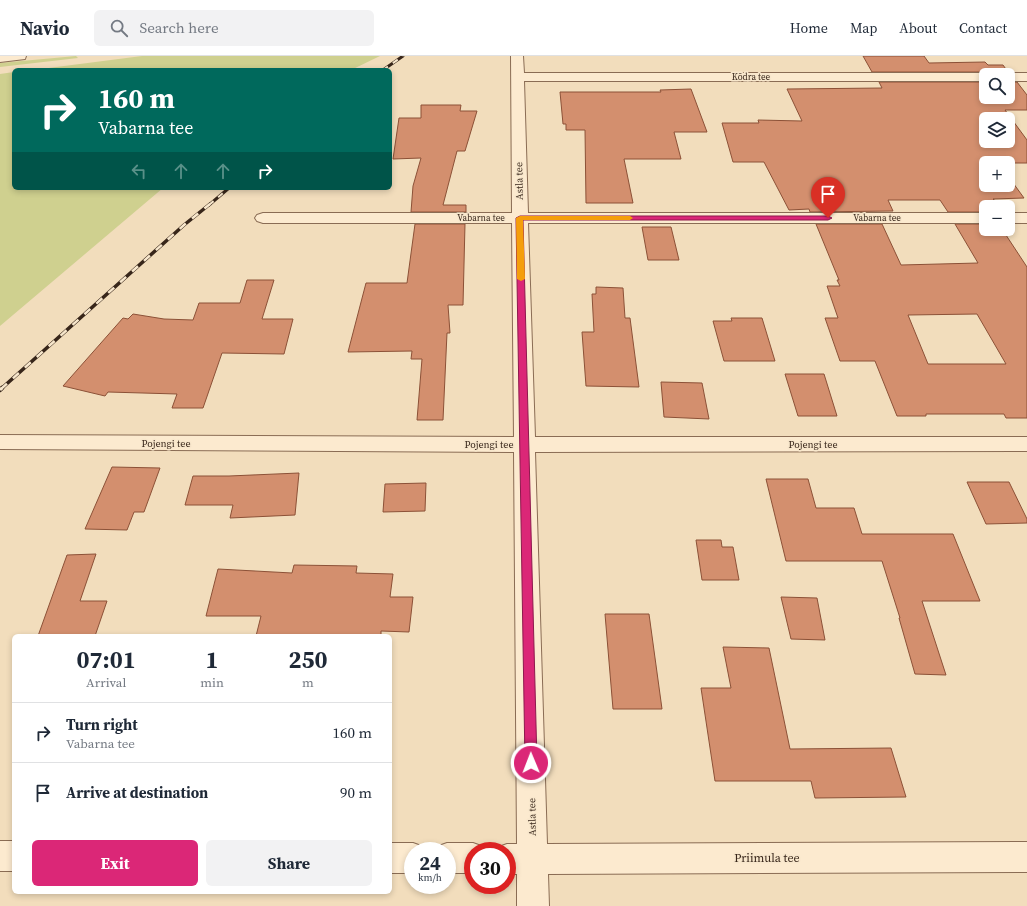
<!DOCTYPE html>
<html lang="en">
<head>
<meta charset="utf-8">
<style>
  :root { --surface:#fff; --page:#f2f2f3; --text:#1f2937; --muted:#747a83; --line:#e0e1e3; --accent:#db2777 }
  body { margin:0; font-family:"Source Serif 4",serif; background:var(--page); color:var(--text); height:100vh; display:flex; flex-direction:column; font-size:15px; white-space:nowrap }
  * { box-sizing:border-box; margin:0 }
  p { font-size:13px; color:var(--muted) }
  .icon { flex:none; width:22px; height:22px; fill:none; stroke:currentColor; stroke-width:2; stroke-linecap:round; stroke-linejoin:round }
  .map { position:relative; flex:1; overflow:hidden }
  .details { position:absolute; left:12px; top:578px; width:380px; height:260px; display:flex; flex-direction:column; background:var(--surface); border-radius:6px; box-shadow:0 2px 6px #0003 }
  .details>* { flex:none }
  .top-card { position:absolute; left:12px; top:12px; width:380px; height:122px; border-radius:6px; box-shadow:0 2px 6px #0003; background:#00695c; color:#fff; overflow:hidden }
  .buttons { position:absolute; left:979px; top:12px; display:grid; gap:8px }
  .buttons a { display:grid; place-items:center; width:36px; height:36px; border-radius:6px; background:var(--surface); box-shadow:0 2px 6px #0003; font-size:20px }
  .speed { position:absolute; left:404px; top:786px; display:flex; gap:8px; font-size:20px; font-weight:700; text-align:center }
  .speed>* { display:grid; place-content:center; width:52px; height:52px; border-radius:50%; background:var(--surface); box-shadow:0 2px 6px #0003; line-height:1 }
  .speed small { font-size:10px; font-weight:400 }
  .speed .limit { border:6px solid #d22; background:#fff; color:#111 }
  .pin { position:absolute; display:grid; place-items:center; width:34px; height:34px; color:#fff; margin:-41px -17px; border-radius:50% 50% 50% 0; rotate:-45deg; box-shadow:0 0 4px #0007 }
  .pin .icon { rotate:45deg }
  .me { position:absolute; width:44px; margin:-22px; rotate:359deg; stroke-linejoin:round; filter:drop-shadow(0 0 3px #0008) }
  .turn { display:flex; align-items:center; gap:14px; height:84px; padding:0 20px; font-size:18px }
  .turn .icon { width:52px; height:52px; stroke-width:2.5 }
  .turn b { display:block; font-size:28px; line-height:34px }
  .lanes { display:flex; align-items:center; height:38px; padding:0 20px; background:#0003; justify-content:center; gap:20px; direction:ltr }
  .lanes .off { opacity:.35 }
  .eta { display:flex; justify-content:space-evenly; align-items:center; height:68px; text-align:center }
  .eta b { font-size:24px; font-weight:700; line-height:28px }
  .cta { display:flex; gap:8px; margin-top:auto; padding:8px 20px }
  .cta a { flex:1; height:46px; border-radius:6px; background:var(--accent); color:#fff; font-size:16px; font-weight:700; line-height:46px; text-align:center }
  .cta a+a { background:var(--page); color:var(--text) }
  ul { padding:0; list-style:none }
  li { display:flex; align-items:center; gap:12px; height:60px; padding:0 20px; border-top:1px solid var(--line) }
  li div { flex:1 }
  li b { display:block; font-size:15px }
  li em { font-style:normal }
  header { display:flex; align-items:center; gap:24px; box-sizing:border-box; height:56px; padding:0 20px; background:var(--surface); border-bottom:1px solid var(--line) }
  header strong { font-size:19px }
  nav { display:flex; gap:22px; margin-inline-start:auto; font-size:14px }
  .search { width:280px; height:36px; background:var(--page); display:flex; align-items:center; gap:10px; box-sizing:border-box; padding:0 14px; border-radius:6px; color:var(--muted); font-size:15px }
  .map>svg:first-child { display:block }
  .green { fill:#cfd08f }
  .building { fill:#d38f6e; stroke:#8c5137; fill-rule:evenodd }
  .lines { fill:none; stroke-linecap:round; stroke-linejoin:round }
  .minor-casing { stroke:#8a6c54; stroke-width:2 }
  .minor { fill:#fceacf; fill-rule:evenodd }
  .rail-far2-casing { stroke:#38261a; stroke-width:3 }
  .rail-far1-casing { stroke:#38261a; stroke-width:3.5 }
  .rail-casing { stroke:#38261a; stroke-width:4.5 }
  .rail-far2 { stroke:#f8e7cc; stroke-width:2; stroke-dasharray:6; stroke-linecap:butt }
  .rail-far1 { stroke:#f8e7cc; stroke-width:2.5; stroke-dasharray:8; stroke-linecap:butt }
  .rail { stroke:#f8e7cc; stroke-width:3; stroke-dasharray:9; stroke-linecap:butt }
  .route { fill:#db2777; stroke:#8e194d }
  .slow { fill:#f59e0b }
  .labels { text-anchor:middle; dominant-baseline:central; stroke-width:3; stroke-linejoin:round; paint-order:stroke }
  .far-street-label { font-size:9px; fill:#38261a; stroke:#f8e7cc }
  .street-label { font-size:10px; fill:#38261a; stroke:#f8e7cc }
  .near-street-label { font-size:12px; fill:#38261a; stroke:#f8e7cc }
</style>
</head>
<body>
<header>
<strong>Navio</strong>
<div class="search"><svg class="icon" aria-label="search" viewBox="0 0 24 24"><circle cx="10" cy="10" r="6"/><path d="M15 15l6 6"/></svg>Search here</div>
<nav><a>Home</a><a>Map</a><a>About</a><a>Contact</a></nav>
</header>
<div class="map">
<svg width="1027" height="850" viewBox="0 0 1027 850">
  <rect width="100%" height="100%" fill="#f2ddbc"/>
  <!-- green -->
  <g class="green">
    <path d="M76,0l2,2 -78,9v-4z"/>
    <path d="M142,0h238l-29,14h-318z"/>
    <path d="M14,16v116h149l-163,138v-252z"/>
  </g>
  <!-- building -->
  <g class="building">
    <path d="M863,0h61l5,7 56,-1 3,3h15l5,7 -6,3h-10l-6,-3h-114z"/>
    <path d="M879,26h107v15h22v-15h9l10,13v15h-22l22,30v23h-41v22h22v-9l16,22 -31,1 9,7h-16v6h-38l-8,-12h-52l5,11 -83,1 -1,-3 -20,1 -25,-48h-31l-11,-39h37l-1,-3 44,1 -15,-32 95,-1zM986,63h22v22h-22z"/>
    <path d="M691,33l16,43h-33l7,27h-57l9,44h-47l-1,-73h-19v-6h-3l-3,-32h101l-1,-2z"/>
    <path d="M421,49h40l-1,6h17l-12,40h-8l-14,54h23v7h-55l2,-26 8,-28 -28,1 6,-41h22z"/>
    <path d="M415,168h50l-2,81h-15l2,28h-3l-4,87h-26l5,-61h-11l1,-8 -64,1 18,-69h41z"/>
    <path d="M816,168h66l19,41 77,-2 -23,-39h31v5h16l25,38v151h-21l-2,-4h-78v2h-29l-22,-55h-35l-15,-43h13l-11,-32h13l-3,-6h2zM977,258l29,50h-78l-20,-49z"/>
    <path d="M642,171h29l8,33h-31z"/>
    <path d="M247,224h27l-12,39h31l-9,35 -62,-1 -19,55h-31l5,-14 -69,-2 -3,4 -42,-10 60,-68 5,1 5,-5 31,5 29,1 6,-17h41z"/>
    <path d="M596,231l27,1 2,30h5l9,69 -53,-1 -4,-54h12l-2,-38h4z"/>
    <path d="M731,262h31l13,43h-51l-11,-40h19z"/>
    <path d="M785,318h39l13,42h-39z"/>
    <path d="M661,326l41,1 7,36 -45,-2z"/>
    <path d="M112,411l48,1 -16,44h-10l-7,18 -42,-1z"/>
    <path d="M299,417l-4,42 -65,3 3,-13h-48l8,-29h36z"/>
    <path d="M766,423h42l8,29h38l8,26h91l27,67h-58l24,74 -31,-1 -16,-56h1l-18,-57h-96z"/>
    <path d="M967,426h42l18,37v4l-41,1z"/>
    <path d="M426,427l-1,28 -42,1 2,-28z"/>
    <path d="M696,484h25l1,7h11l6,33h-37z"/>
    <path d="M96,498l-16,47h27l-12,35h-57l29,-81z"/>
    <path d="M294,509l63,1 -1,7 37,1 -3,23h23l-4,35 -28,-1v5h-125l5,-20h-55l12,-47 74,4z"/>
    <path d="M781,541l36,1 8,42 -34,-1z"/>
    <path d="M605,558h44l13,95h-49z"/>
    <path d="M723,591l46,1 21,101 101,-1 15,49 -91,1 -4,-17h-96l-14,-93h30z"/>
  </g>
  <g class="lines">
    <!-- minor casing -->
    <g class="minor-casing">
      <g id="minor">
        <path d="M0,0h26l-1,3 -25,3z"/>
        <path d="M511,0h12l1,17h462l5,2h-5v6h-462l4,132h458v10h-458l7,214h492v14l-492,1 12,392 480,-2v30l-479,2 1,32h-32v-32h-10v-23h-12l1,-3 11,-4h10l-3,-392 -514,-3v-14l514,2 -2,-214h-249l-6,-2 -2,-3 2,-3 6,-2h249z"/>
        <path d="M1008,17h19v8h-19v-6h-5z"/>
        <rect x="1008" y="157" width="19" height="10"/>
        <rect x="0" y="785" width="14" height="30"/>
        <path d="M390,787h23l11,4 1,4h-12v22h-23z"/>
        <path d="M447,787h26l11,4 1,4h-12v22h-26v-22h-12l1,-4z"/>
      </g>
    </g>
    <!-- minor -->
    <use href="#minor" class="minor"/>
    <!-- rail-far2 casing -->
    <g class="rail-far2-casing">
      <g id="rail-far2">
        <path d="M383,14l20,-14"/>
        <path d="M209,149l20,-17"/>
      </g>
    </g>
    <!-- rail-far1 casing -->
    <g class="rail-far1-casing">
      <path id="rail-far1" d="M1,333l183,-164 26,-21"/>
    </g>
    <!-- rail casing -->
    <g class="rail-casing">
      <path id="rail" d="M0,334l2,-2"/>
    </g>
    <!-- rail-far2 -->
    <use href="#rail-far2" class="rail-far2"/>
    <!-- rail-far1 -->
    <use href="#rail-far1" class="rail-far1"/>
    <!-- rail -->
    <use href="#rail" class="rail"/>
  </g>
  <!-- route -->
  <path class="route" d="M520,160h308l4,2 -4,2h-305l14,543 -2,4 -4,2 -4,-2 -2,-4 -9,-545z"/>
  <!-- slow -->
  <path class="slow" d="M520,160h110l3,2 -3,2h-107l2,59 -4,2 -4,-2 -1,-61z"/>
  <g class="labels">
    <!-- far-street labels -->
    <g class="far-street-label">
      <text x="751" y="21">Kõdra tee</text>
      <text x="481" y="162">Vabarna tee</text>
      <text x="877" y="162">Vabarna tee</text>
    </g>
    <!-- street labels -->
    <g class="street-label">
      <text transform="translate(519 125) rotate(-91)">Astla tee</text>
      <text x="166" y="387">Pojengi tee</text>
      <text x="489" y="388">Pojengi tee</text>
      <text x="813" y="388">Pojengi tee</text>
      <text transform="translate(532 761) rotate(-91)">Astla tee</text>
    </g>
    <!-- near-street labels -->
    <g class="near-street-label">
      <text x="767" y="802">Priimula tee</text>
    </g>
  </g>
</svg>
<div class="buttons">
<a><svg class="icon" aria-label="search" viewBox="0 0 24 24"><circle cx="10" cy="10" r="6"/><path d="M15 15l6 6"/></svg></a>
<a><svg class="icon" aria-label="layers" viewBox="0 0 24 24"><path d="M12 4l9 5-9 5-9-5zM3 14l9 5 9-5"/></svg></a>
<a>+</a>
<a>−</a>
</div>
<div class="speed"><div>24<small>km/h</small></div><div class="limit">30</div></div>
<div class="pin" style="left:828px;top:162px;background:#d93025"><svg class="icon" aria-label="arrive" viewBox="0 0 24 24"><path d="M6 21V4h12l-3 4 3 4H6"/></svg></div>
<svg class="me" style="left:531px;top:707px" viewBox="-20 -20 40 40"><circle r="17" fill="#db2777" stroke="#fff" stroke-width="3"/><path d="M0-11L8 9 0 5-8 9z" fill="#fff"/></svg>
<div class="top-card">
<div class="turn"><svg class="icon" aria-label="right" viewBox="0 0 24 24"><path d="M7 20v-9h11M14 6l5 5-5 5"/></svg><div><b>160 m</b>Vabarna tee</div></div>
<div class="lanes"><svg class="icon off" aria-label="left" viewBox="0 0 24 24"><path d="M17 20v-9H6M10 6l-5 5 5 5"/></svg><svg class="icon off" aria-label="ahead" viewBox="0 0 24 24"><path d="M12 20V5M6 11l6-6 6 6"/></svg><svg class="icon off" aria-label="ahead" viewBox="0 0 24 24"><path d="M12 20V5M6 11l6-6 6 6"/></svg><svg class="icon" aria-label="right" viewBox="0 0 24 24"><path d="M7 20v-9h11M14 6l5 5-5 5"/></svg></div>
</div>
<section class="details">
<div class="eta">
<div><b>07:01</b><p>Arrival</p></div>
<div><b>1</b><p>min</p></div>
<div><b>250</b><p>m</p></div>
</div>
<ul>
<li><svg class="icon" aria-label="right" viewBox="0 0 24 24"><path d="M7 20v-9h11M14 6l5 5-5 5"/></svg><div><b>Turn right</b><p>Vabarna tee</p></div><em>160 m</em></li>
<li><svg class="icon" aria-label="arrive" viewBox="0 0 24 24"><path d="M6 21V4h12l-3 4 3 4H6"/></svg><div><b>Arrive at destination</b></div><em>90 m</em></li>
</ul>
<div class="cta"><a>Exit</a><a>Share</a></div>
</section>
</div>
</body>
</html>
